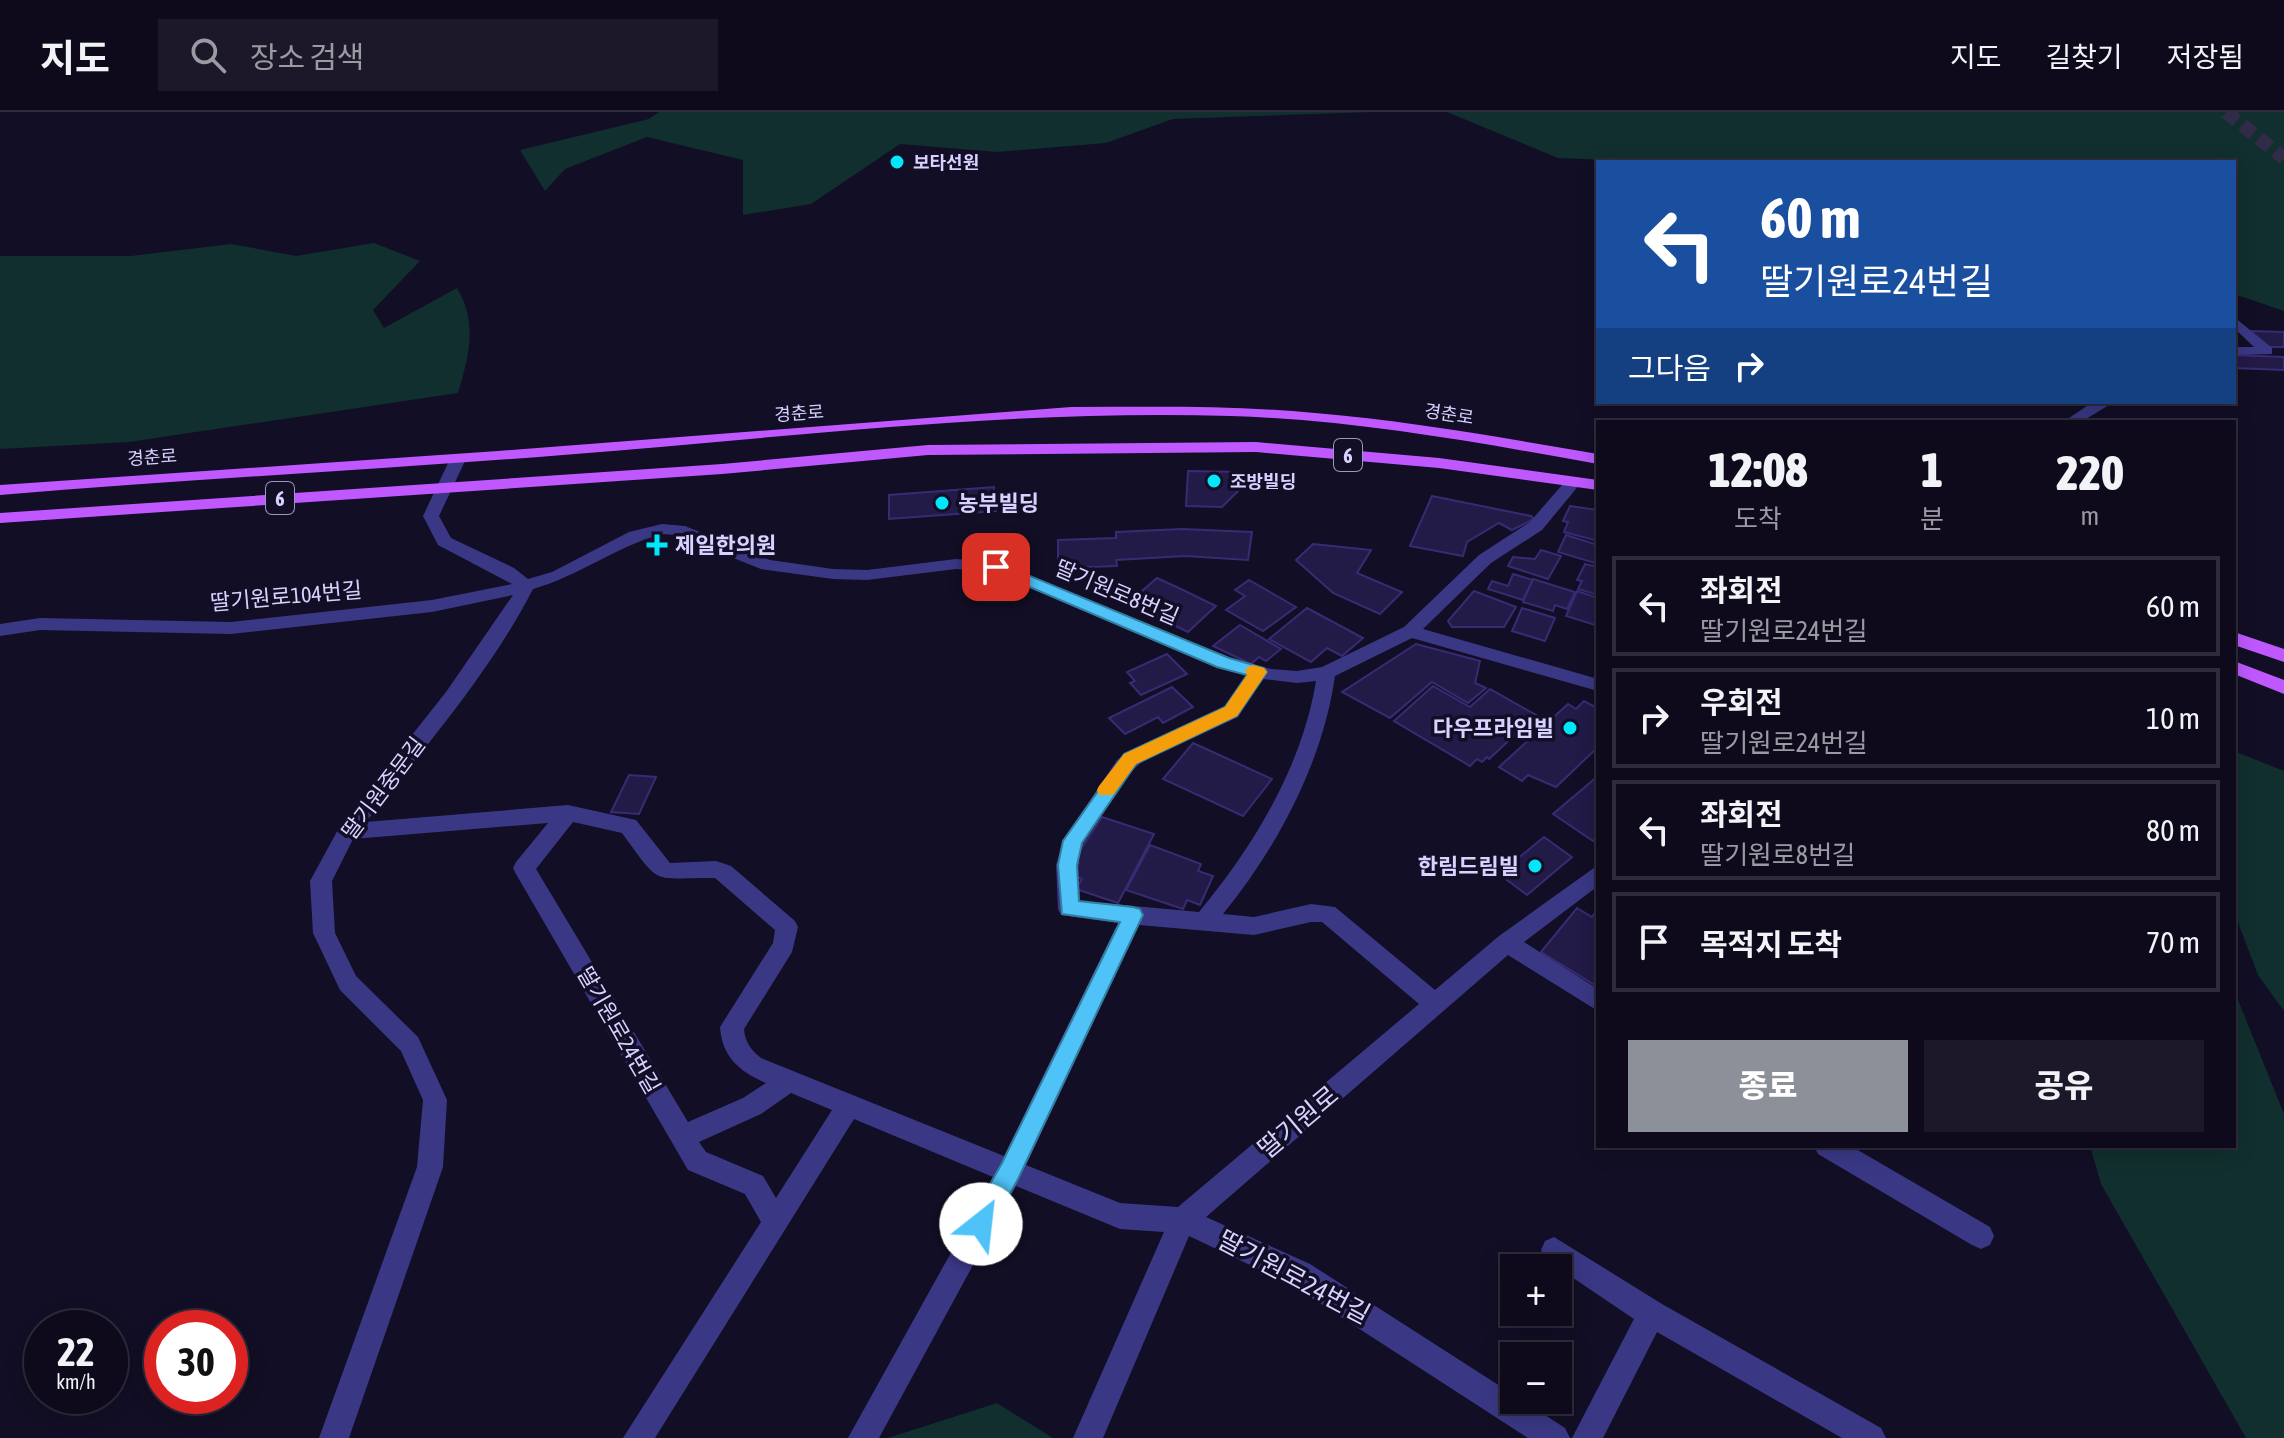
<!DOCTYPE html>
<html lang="ko">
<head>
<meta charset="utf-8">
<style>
  :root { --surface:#0e0a1c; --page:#1c1829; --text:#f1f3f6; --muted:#9b9aa3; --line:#2e2b3b; --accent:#8c9099 }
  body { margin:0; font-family:"Asap Condensed","Noto Sans KR",sans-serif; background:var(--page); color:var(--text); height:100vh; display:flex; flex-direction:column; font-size:30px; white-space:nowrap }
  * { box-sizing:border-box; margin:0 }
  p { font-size:26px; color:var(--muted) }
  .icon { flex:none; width:44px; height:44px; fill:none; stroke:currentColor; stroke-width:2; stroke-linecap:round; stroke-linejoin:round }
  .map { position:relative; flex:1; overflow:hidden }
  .panel { position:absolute; left:1596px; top:308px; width:640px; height:728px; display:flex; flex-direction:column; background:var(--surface); border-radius:0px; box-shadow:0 4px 20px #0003,0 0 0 2px var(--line) }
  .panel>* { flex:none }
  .top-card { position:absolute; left:1596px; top:48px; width:640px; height:244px; border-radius:0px; box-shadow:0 4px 20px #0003,0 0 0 2px var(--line); background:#1a4fa0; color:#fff; overflow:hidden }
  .tools { position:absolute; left:1500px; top:1142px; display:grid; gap:16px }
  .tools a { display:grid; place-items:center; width:72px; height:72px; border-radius:0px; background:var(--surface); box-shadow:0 4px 20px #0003,0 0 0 2px var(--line); font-size:40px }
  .speed { position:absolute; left:24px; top:1198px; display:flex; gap:16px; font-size:40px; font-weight:700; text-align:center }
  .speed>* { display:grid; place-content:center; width:104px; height:104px; border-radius:50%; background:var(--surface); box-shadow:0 4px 20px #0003,0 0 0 2px var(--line); line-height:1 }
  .speed small { font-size:20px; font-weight:400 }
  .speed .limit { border:12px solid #d22; background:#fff; color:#111 }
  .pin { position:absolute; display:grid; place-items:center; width:68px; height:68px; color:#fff; margin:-34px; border-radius:16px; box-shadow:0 4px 12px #0006 }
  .me { position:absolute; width:88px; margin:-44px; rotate:29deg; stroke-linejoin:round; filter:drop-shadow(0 0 6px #0008) }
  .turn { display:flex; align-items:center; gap:28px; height:168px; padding:0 32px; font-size:36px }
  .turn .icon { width:104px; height:104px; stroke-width:2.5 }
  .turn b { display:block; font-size:56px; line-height:68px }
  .then { display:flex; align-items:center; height:76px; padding:0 32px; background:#0003; gap:16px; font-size:30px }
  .eta { display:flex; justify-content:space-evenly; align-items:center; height:136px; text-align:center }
  .eta b { font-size:48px; font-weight:800; line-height:56px }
  .primary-button { display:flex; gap:16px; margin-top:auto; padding:16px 32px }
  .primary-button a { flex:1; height:92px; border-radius:0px; background:var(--accent); color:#fff; font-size:32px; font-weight:800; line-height:92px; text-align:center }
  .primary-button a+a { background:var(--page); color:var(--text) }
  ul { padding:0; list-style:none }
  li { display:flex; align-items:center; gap:24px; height:100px; margin:0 16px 12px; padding:0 16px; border:4px solid var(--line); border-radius:0px }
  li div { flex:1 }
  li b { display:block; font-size:30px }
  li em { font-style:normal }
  header { display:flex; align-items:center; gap:48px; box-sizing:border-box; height:112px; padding:0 40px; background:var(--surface); border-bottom:2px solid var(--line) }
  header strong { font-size:38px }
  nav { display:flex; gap:44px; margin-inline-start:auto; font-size:28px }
  .search { width:560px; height:72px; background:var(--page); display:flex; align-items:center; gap:20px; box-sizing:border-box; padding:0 28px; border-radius:0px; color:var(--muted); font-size:30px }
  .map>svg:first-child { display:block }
  .green { fill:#112f2e }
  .building { fill:#221a47; stroke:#392b73; stroke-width:2 }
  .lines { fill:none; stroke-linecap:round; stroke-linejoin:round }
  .highway-tunnel { stroke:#302b46; stroke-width:14; stroke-dasharray:14 7; stroke-linecap:butt }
  .minor { fill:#3a3885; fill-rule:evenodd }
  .major { fill:#bf59ff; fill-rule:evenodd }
  .route { fill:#4fc3f7; stroke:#337fa1; stroke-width:2 }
  .slow { fill:#f59e0b }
  .poi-dot { fill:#00e7fd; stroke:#120e25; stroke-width:3 }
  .labels { text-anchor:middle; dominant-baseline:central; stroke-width:7; stroke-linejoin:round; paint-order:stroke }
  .far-poi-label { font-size:18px; font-weight:bold; fill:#d7d2ff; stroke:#120e25; text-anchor:start }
  .far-street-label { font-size:18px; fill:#d7d2ff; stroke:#120e25 }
  .shield { fill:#120e25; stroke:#9c97be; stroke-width:2 }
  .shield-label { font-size:20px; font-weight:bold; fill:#d7d2ff }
  .poi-label { font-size:22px; font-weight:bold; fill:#d7d2ff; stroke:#120e25; text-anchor:start }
  .street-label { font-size:22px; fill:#d7d2ff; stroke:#120e25 }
  .near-street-label { font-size:26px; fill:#d7d2ff; stroke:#120e25 }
</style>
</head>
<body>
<header>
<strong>지도</strong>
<div class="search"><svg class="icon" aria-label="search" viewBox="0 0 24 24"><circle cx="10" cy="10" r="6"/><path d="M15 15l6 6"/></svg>장소 검색</div>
<nav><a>지도</a><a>길찾기</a><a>저장됨</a></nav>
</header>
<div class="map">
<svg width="2284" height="1326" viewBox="0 0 2284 1326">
  <rect width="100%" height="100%" fill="#120e25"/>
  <!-- green -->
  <g class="green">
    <path d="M659,0h713l-199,7 -67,24 -109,9 -97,-8 -89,60 -68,11v-55l-96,-23 -82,32 -20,22 -25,-41 129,-31z"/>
    <path d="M1447,0h837v199l-50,-17v-132h-577l-99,-4z"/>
    <path d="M374,131l46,18 -47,49 11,18 73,-40c21,35 12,68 1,105l-329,49 -129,7v-193h131l100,-12 65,12z"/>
    <path d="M2234,639l50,20v240l-26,-36 -24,-63z"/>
    <path d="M2234,878l50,124v324h-38l-145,-254 -11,-38h144z"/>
    <path d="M997,1291l56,35h-165z"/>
  </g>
  <!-- building -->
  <g class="building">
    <path d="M2250,219l34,1v15h-15z"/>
    <path d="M2234,243l50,2v13l-50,-2z"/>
    <path d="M1188,359l52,1v17l-18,18 -36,-1z"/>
    <path d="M994,375l2,24 -107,8v-24z"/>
    <path d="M1432,384l99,20 3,3 -22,11 -13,-7 -32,19 -4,14 -53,-10z"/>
    <path d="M1570,394l28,4v31l-34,-9 4,-10 -5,-1z"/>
    <path d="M1182,417l70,3 -4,28 -63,-4 -69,4 1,6 -59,2v-28l58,-2v-6z"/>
    <path d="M1566,423l32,10v19l-40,-12z"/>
    <path d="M1313,432l58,6 -14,23 45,19 -22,22 -47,-21 -37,-33z"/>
    <path d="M1541,438l20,6 -13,23 -40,-13 5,-9 22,2z"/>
    <path d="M1585,452l13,3v28l-20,-6 4,-8 -5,-1z"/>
    <path d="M1513,462l20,6 -10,20 -35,-11 4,-8 16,5z"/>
    <path d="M1157,466l26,12 33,16 -28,26 -60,-29z"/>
    <path d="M1533,467l42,13 -8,17 -12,-4 -2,6 -30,-9z"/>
    <path d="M1249,468l47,27 -33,24 -37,-21 19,-14 -10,-6z"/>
    <path d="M1474,479l42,16 -12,20h-52l-4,-6z"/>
    <path d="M1577,479l21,7v28l-32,-10z"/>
    <path d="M1307,496l56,30 -21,18 -15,-8 -16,14 -42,-23z"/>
    <path d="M1522,496l33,10 -10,23 -33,-10z"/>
    <path d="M1240,513l41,24 -15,12 -7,-4 -8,7 -38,-18z"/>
    <path d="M1416,532l64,17 -5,22 11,5 -18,15 -36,-21 -42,36 -48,-26z"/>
    <path d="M1167,542l20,20 -46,21 -11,-12 5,-2 -8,-9z"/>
    <path d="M1433,574l37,21 20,-18 46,26 -47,44 -2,-2 -5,5 -5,-3 -7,7 -76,-45z"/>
    <path d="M1172,575l21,20 -30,16 -5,-6 -33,17 -16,-16z"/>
    <path d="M1584,589l11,6 3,-2v42l-42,40 -28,-12 -6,6 -23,-14 69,-63 8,5z"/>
    <path d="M1193,631l79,36 -29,37 -80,-37z"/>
    <path d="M629,663l27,2 -17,37 -28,-2z"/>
    <path d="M1598,664v60l-5,5 -40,-27z"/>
    <path d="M1102,705l52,17 -36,69 -42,-14 6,-10 -10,-4 7,-12 -6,-2z"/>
    <path d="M1544,725l28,20 -45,38 -28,-21z"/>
    <path d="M1150,733l51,19 -3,7 15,5 -13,29 -13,-5 -4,9 -57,-19z"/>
    <path d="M1577,796l15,9 6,-8v78l-57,-35z"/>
  </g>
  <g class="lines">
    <!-- highway-tunnel -->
    <path class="highway-tunnel" d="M2226,0l58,46"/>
    <!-- minor -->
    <g class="minor">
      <path d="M2234,205l38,31v6l-38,1v-8h20l-20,-19z"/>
      <path d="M2093,290h14l2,3 -28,17h-18z"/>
      <path d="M458,342l8,5 -27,57 12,22 63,30 14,11 24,-7 77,-40 33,-8 23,2 85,34 63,9 34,1 89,-11 40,3 232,96 43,11 26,2 25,-4 82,-40 75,-72 51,-33 38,-44h12v6l-38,46 -51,33 -68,66 175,50v12l-186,-53 -77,38c-12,86 -58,172 -112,238l31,3 57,-13 24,3 100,83 64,-54 99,-71v21l-74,56 74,47v22l-90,-56 -302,262 104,47 204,131v5h8l43,28 5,10h-42l-238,-154 -101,-48 -86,202h-30l91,-206 -44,-3 -104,-43 -137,252h-31l145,-261 -139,-58 -199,319h-32l138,-216 -16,-28 -57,-24 -172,-296 -3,-6 3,-6 32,-39 -195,16 -21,42 3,52 21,43 62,61 29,63 -4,67 -94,271h-30l98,-271 6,-67 -22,-49 -61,-61 -27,-57 -3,-52 30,-55 106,-134 67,-97 -81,17 -201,22 -191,-4 -40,6v-12l40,-6 191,4 201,-22 80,-16 -74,-39 -15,-29 27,-57zM662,422l14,1 85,34 72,10 34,1 89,-11 37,3 224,95 29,8 -22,32 -95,44 -12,9 -54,81 -7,24 2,44 3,6 57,8 -114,233 -243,-98c-10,-8 -16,-16 -17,-29l48,-77 6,-25 -3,-6 -64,-55 -15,-5 -46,2 -34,-43 -68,-15 -202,17c58,-74 124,-149 167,-233 46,-13 84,-43 129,-55zM1263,567l34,4 19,-2c-14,86 -63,166 -117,231l-119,-11c-1,-19 -5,-39 3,-57 8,-20 43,-70 60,-83l95,-44zM573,710l49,11c41,56 28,44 93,45l60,52 -2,13 -53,84c2,30 20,45 46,56l-23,15 -55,24 -152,-253zM1311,810h11l97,82 -241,203 -58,-4 -94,-38 113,-240 115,10zM791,981l41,17 -56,88 -13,-22 -57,-24 -7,-10 62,-28z"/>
      <path d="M1814,1034h37l139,81 4,9 -4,9 -9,4 -9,-4 -154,-91z"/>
      <path d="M1554,1125l108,67 219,124 5,10h-44l-185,-106 -54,106h-31l62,-119 -89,-60 -4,-9 4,-9z"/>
    </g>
    <!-- major -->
    <g class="major">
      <path d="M1071,295c81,0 163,-2 244,6 95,8 189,25 283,41v10c-122,-22 -244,-44 -367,-48 -221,-7 -448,22 -668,39 -188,15 -376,24 -563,40v-10l498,-34z"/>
      <path d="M1256,330l183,16 159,22v10l-159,-22 -183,-16 -328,3 -206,19 -722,49v-10l722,-49 206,-19z"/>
      <path d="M2234,520l50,17v13l-50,-17z"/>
      <path d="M2234,549l50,19v14l-50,-20z"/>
    </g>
  </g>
  <!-- route -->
  <path class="route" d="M996,450l233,96 35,10 3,4 -30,44 -101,48 -54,79 -5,22 2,36 54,6 7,2 3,6 -125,264 -29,53 -8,4 -9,-4 -3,-8 3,-8 30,-53 118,-241 -58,-8 -4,-49 5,-24 61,-87 101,-47 22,-32 -30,-8 -227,-97 -2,-3z"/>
  <!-- slow -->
  <path class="slow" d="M1253,553l11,3 3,4 -30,44 -101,48 -23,31h-14l-2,-5 2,-4 25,-32 101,-47 22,-32 -2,-4 3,-4z"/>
  <!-- markers -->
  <g class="poi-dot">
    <circle cx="897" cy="50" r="8"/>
    <circle cx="1214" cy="369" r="8"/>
    <circle cx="942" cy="391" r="8"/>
    <path d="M653 421h8v8h8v8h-8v8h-8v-8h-8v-8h8z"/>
    <circle cx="1570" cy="616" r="8"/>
    <circle cx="1535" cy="754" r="8"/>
  </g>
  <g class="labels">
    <!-- far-poi labels -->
    <g class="far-poi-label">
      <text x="913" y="50">보타선원</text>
      <text x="1230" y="369">조방빌딩</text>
    </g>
    <!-- far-street labels -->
    <g class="far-street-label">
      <text transform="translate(799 301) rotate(-4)">경춘로</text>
      <text transform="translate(1449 302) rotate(9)">경춘로</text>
      <text transform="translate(152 345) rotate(-4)">경춘로</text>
    </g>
    <!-- shield labels -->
    <g class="shield">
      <rect x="1334" y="327" width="28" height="32" rx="6"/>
      <rect x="266" y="370" width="28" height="32" rx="6"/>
    </g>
    <g class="shield-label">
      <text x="1348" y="343">6</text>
      <text x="280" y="386">6</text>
    </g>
    <!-- poi labels -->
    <g class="poi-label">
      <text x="958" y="391">농부빌딩</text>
      <text x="675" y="433">제일한의원</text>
      <text x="1554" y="616" text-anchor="end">다우프라임빌</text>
      <text x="1519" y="754" text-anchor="end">한림드림빌</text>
    </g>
    <!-- street labels -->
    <g class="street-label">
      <text transform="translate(1117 480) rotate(23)">딸기원로8번길</text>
      <text transform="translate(286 484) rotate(-5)">딸기원로104번길</text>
      <text transform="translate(383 676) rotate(-53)">딸기원중문길</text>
      <text transform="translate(619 918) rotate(60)">딸기원로24번길</text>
    </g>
    <!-- near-street labels -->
    <g class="near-street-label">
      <text transform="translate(1298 1010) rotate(-40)">딸기원로</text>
      <text transform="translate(1294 1165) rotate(28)">딸기원로24번길</text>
    </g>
  </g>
</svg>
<div class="tools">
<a>+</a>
<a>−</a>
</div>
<div class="speed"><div>22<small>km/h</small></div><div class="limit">30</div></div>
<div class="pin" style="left:996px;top:455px;background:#d93025"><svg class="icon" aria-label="arrive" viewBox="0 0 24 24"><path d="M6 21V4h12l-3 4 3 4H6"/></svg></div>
<svg class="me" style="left:981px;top:1112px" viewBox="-20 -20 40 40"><circle r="19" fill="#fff"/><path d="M0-13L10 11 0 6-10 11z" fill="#4fc3f7"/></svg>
<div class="top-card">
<div class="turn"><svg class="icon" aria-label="left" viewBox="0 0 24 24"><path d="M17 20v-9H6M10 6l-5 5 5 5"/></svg><div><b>60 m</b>딸기원로24번길</div></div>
<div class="then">그다음<svg class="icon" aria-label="right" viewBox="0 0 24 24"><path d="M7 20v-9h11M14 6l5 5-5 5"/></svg></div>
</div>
<section class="panel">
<div class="eta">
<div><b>12:08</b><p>도착</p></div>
<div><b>1</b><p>분</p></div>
<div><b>220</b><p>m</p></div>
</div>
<ul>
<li><svg class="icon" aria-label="left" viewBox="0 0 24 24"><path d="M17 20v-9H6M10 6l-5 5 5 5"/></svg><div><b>좌회전</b><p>딸기원로24번길</p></div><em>60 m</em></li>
<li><svg class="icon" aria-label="right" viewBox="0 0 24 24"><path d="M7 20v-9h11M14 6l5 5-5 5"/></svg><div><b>우회전</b><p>딸기원로24번길</p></div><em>10 m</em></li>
<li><svg class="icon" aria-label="left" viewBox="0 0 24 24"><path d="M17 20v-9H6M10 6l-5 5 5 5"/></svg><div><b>좌회전</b><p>딸기원로8번길</p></div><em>80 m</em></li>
<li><svg class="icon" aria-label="arrive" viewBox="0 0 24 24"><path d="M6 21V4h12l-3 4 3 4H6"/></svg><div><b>목적지 도착</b></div><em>70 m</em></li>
</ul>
<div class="primary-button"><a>종료</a><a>공유</a></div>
</section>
</div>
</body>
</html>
